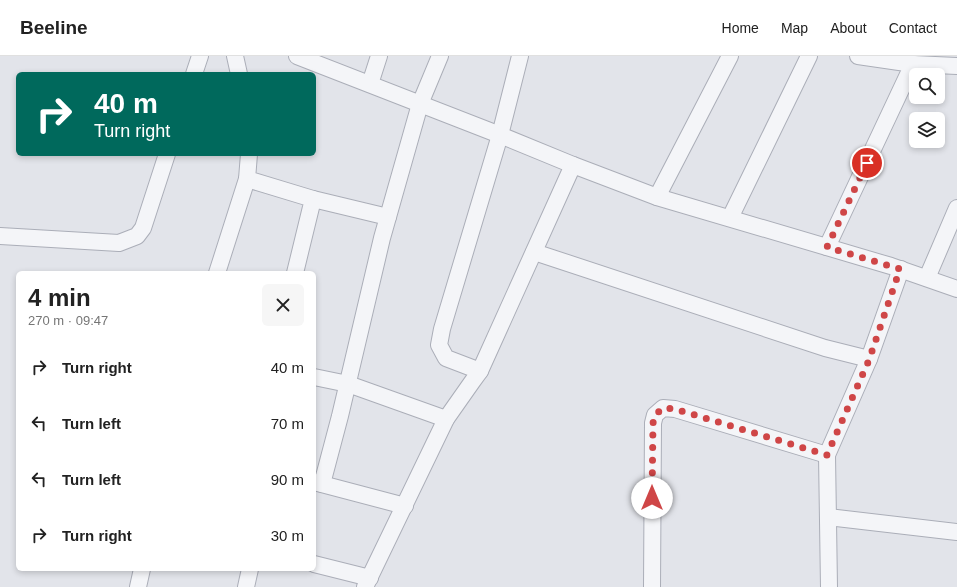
<!DOCTYPE html>
<html lang="en">
<head>
<meta charset="utf-8">
<style>
  :root { --surface:#fff; --page:#f6f6f6; --text:#222; --muted:#767676; --line:#e0e0e0 }
  body { margin:0; font-family:Helvetica,sans-serif; background:var(--page); color:var(--text); height:100vh; display:flex; flex-direction:column; font-size:15px; white-space:nowrap }
  * { box-sizing:border-box; margin:0 }
  p { font-size:13px; color:var(--muted) }
  .icon { flex:none; width:22px; height:22px; fill:none; stroke:currentColor; stroke-width:2; stroke-linecap:round; stroke-linejoin:round }
  .map { position:relative; flex:1; overflow:hidden }
  .sheet { position:absolute; left:16px; top:215px; width:300px; height:300px; display:flex; flex-direction:column; background:var(--surface); border-radius:6px; box-shadow:0 2px 6px #0003 }
  .sheet>* { flex:none }
  .top-card { position:absolute; left:16px; top:16px; width:300px; height:84px; border-radius:6px; box-shadow:0 2px 6px #0003; background:#00695c; color:#fff; overflow:hidden }
  .buttons { position:absolute; left:909px; top:12px; display:grid; gap:8px }
  .buttons a { display:grid; place-items:center; width:36px; height:36px; border-radius:6px; background:var(--surface); box-shadow:0 2px 6px #0003; font-size:20px }
  .pin { position:absolute; display:grid; place-items:center; width:34px; height:34px; color:#fff; margin:-17px; border:2px solid #fff; border-radius:50%; box-shadow:0 1px 4px #0007 }
  .me { position:absolute; width:44px; margin:-22px; rotate:0deg; stroke-linejoin:round; filter:drop-shadow(0 0 3px #0008) }
  .turn { display:flex; align-items:center; gap:14px; height:84px; padding:0 12px; font-size:18px }
  .turn .icon { width:52px; height:52px; stroke-width:2.5 }
  .turn b { display:block; font-size:28px; line-height:34px }
  .round { display:grid; place-items:center; flex:none; width:42px; height:42px; border-radius:6px; background:var(--page) }
  .summary { display:flex; align-items:center; justify-content:space-between; height:68px; padding:0 12px }
  h1 { font-size:24px; font-weight:800; line-height:30px }
  ul { padding:0; list-style:none }
  li { display:flex; align-items:center; gap:12px; height:56px; padding:0 12px }
  li div { flex:1 }
  li b { display:block; font-size:15px }
  li em { font-style:normal }
  header { display:flex; align-items:center; gap:24px; box-sizing:border-box; height:56px; padding:0 20px; background:var(--surface); border-bottom:1px solid var(--line) }
  header strong { font-size:19px }
  nav { display:flex; gap:22px; margin-inline-start:auto; font-size:14px }
  .map>svg:first-child { display:block }
  .lines { fill:none; stroke-linecap:round; stroke-linejoin:round }
  .minor-casing { stroke:#abaeb8; stroke-width:18 }
  .minor { stroke:#f4f5f8; stroke-width:16 }
  .route { stroke:#cf4647; stroke-width:7; stroke-dasharray:0 12.6 }
</style>
</head>
<body>
<header>
<strong>Beeline</strong>
<nav><a>Home</a><a>Map</a><a>About</a><a>Contact</a></nav>
</header>
<div class="map">
<svg width="957" height="531" viewBox="0 0 957 531">
  <rect width="100%" height="100%" fill="#e2e4ea"/>
  <g class="lines">
    <!-- minor casing -->
    <g class="minor-casing">
      <g id="minor">
        <path d="M235,0l4,18"/>
        <path d="M297,0l203,79 73,30 84,32 234,69 66,23"/>
        <path d="M858,0l55,8"/>
        <path d="M194,18l6,-18"/>
        <path d="M370,28l9,-28"/>
        <path d="M249,98l-2,25 66,20 -18,74"/>
        <path d="M657,141l73,-141"/>
        <path d="M313,143l75,18"/>
        <path d="M730,162l79,-162"/>
        <path d="M0,180l119,7 18,-7 6,-8 24,-74"/>
        <path d="M827,191l86,-183 44,2"/>
        <path d="M534,196l291,96 44,11"/>
        <path d="M217,217l30,-94"/>
        <path d="M927,222l30,-70"/>
        <path d="M480,315l-34,-13 -7,-13 3,-16 58,-194 20,-79"/>
        <path d="M314,321l34,7 98,35"/>
        <path d="M314,426l91,24"/>
        <path d="M322,428l18,-68 42,-178 38,-134 20,-48"/>
        <path d="M828,461l129,15"/>
        <path d="M314,508l56,14"/>
        <path d="M138,531l4,-18"/>
        <path d="M246,531l4,-18"/>
        <path d="M365,531l81,-168 26,-37 8,-11 93,-206"/>
        <path d="M652,531l1,-164 2,-8 8,-7 12,1 152,46"/>
        <path d="M829,531l-2,-132 42,-96 32,-90"/>
      </g>
    </g>
    <!-- minor -->
    <use href="#minor" class="minor"/>
  </g>
  <g class="lines">
    <!-- route -->
    <path class="route" d="M652,442l1,-75 2,-8 8,-7 12,1 152,46 42,-95 31,-91 -73,-22 40,-84"/>
  </g>
</svg>
<div class="buttons">
<a><svg class="icon" aria-label="search" viewBox="0 0 24 24"><circle cx="10" cy="10" r="6"/><path d="M15 15l6 6"/></svg></a>
<a><svg class="icon" aria-label="layers" viewBox="0 0 24 24"><path d="M12 4l9 5-9 5-9-5zM3 14l9 5 9-5"/></svg></a>
</div>
<div class="pin" style="left:867px;top:107px;background:#d93025"><svg class="icon" aria-label="arrive" viewBox="0 0 24 24"><path d="M6 21V4h12l-3 4 3 4H6"/></svg></div>
<svg class="me" style="left:652px;top:442px" viewBox="-20 -20 40 40"><circle r="19" fill="#fff"/><path d="M0-13L10 11 0 6-10 11z" fill="#cf4647"/></svg>
<div class="top-card">
<div class="turn"><svg class="icon" aria-label="right" viewBox="0 0 24 24"><path d="M7 20v-9h11M14 6l5 5-5 5"/></svg><div><b>40 m</b>Turn right</div></div>
</div>
<section class="sheet">
<div class="summary"><div><h1>4 min</h1><p>270 m · 09:47</p></div><a class="round"><svg class="icon" aria-label="close" viewBox="0 0 24 24"><path d="M6 6l12 12M18 6L6 18"/></svg></a></div>
<ul>
<li><svg class="icon" aria-label="right" viewBox="0 0 24 24"><path d="M7 20v-9h11M14 6l5 5-5 5"/></svg><div><b>Turn right</b></div><em>40 m</em></li>
<li><svg class="icon" aria-label="left" viewBox="0 0 24 24"><path d="M17 20v-9H6M10 6l-5 5 5 5"/></svg><div><b>Turn left</b></div><em>70 m</em></li>
<li><svg class="icon" aria-label="left" viewBox="0 0 24 24"><path d="M17 20v-9H6M10 6l-5 5 5 5"/></svg><div><b>Turn left</b></div><em>90 m</em></li>
<li><svg class="icon" aria-label="right" viewBox="0 0 24 24"><path d="M7 20v-9h11M14 6l5 5-5 5"/></svg><div><b>Turn right</b></div><em>30 m</em></li>
</ul>
</section>
</div>
</body>
</html>
